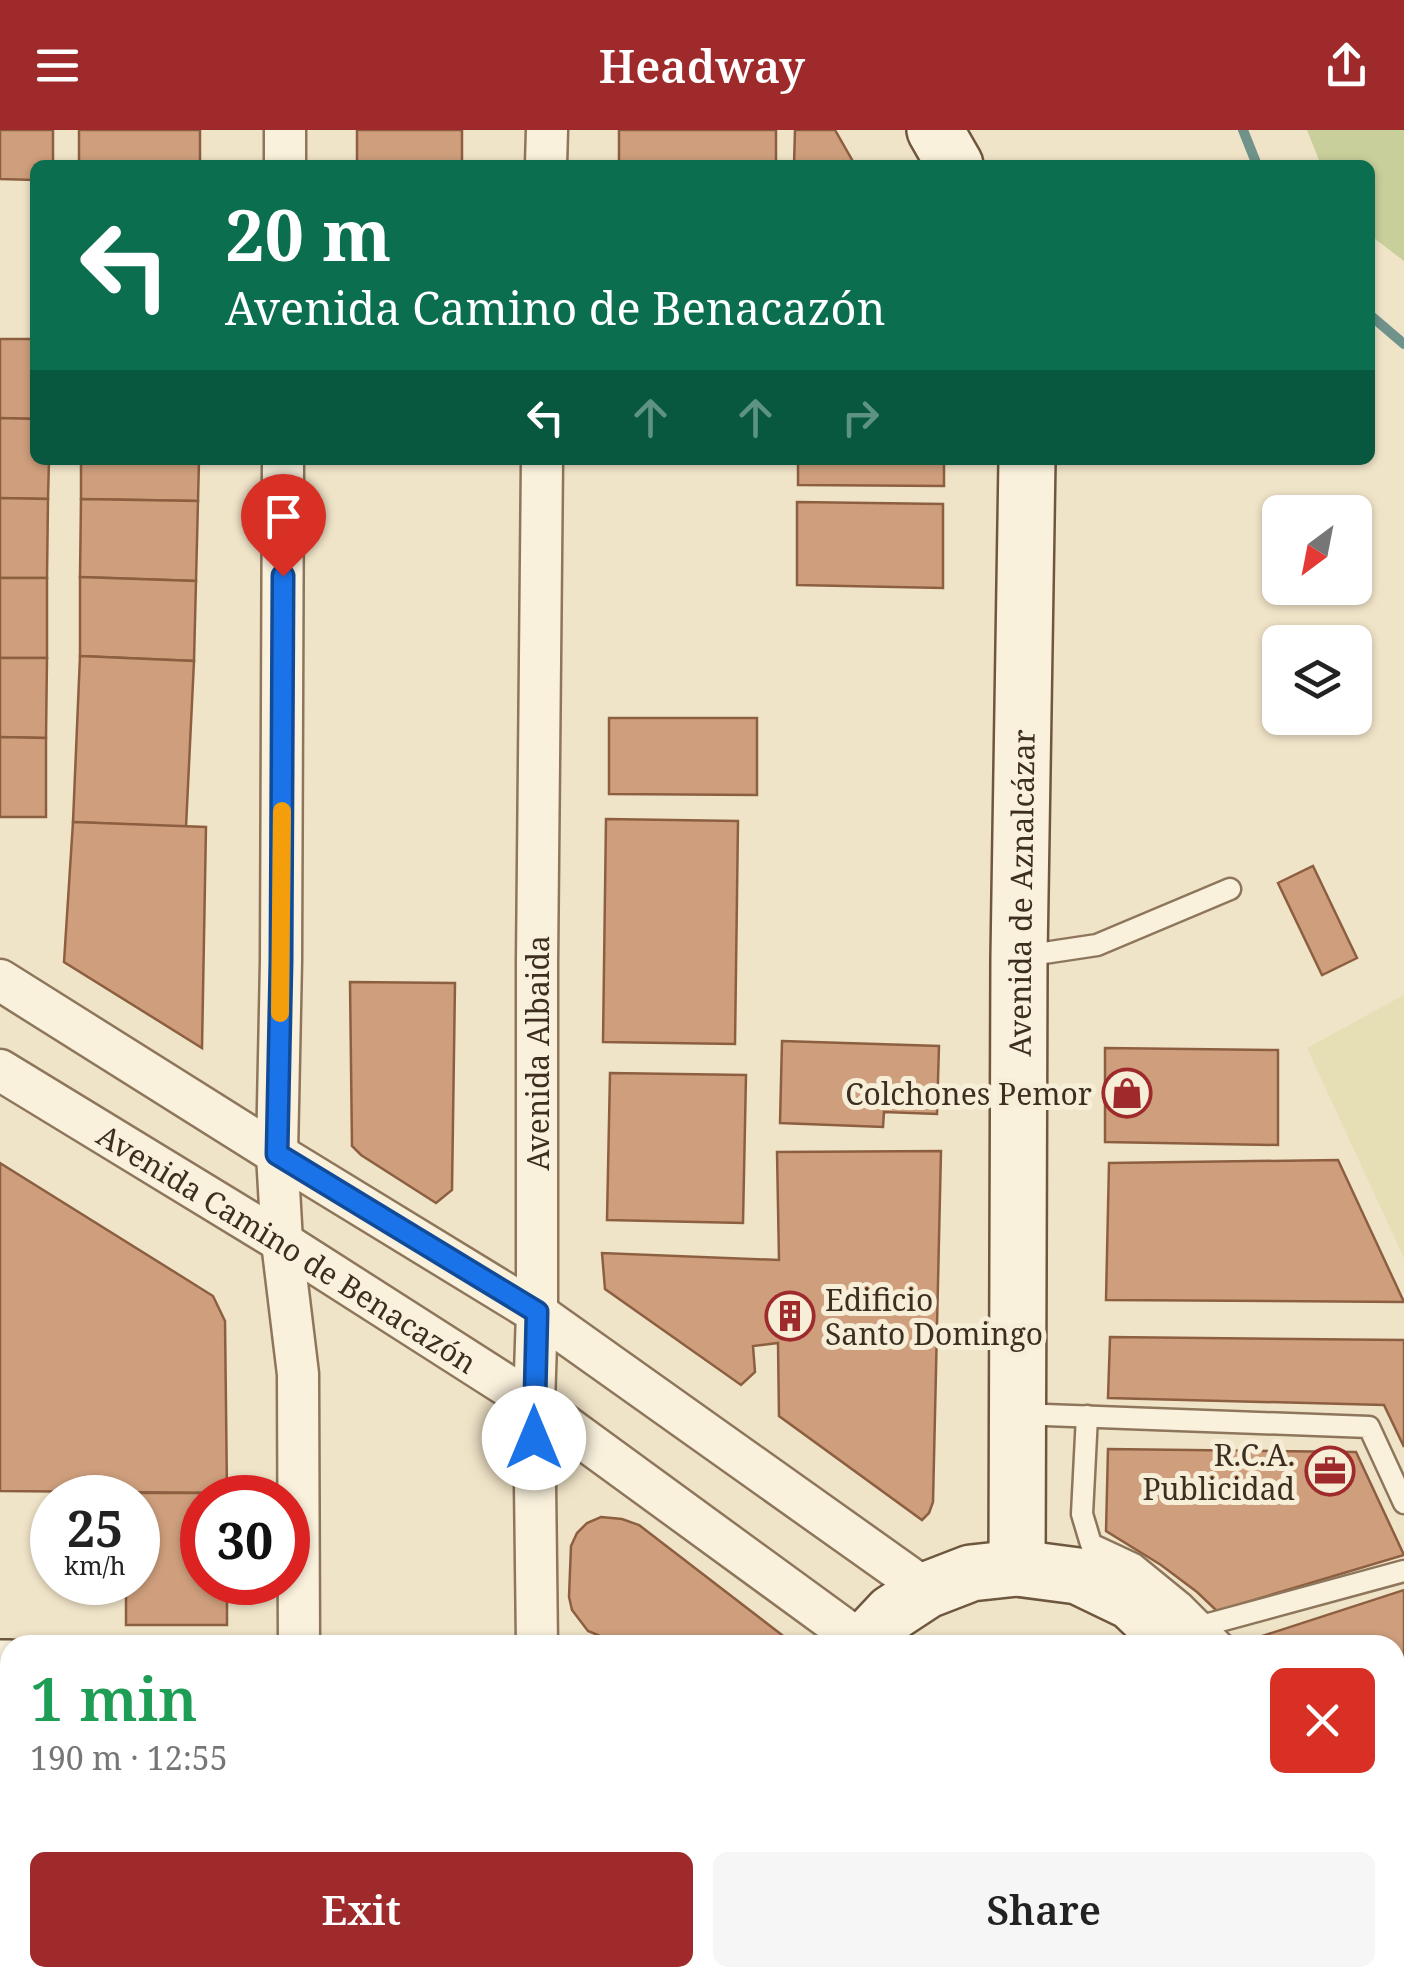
<!DOCTYPE html>
<html lang="en">
<head>
<meta charset="utf-8">
<style>
  :root { --surface:#fff; --page:#f6f6f6; --text:#222; --muted:#767676; --accent:#9e2a2b }
  body { margin:0; font-family:"Noto Serif",serif; background:var(--page); color:var(--text); height:100vh; display:flex; flex-direction:column; font-size:38px; white-space:nowrap }
  * { box-sizing:border-box; margin:0 }
  p { font-size:32px; color:var(--muted) }
  .icon { flex:none; width:55px; height:55px; fill:none; stroke:currentColor; stroke-width:2; stroke-linecap:round; stroke-linejoin:round }
  .map { position:relative; flex:1; overflow:hidden }
  .details { position:absolute; left:0px; top:1505px; width:1405px; height:352px; display:flex; flex-direction:column; background:var(--surface); border-radius:30px 30px 0 0; box-shadow:0 2px 8px #0004 }
  .details>* { flex:none }
  .hud { position:absolute; left:30px; top:30px; width:1345px; height:305px; border-radius:15px; box-shadow:0 2px 8px #0004; background:#0b6e4f; color:#fff; overflow:hidden }
  .needle { width:65px; rotate:212deg }
  .fabs { position:absolute; left:1262px; top:365px; display:grid; gap:20px }
  .fabs a { display:grid; place-items:center; width:110px; height:110px; border-radius:15px; background:var(--surface); box-shadow:0 2px 8px #0004; font-size:50px }
  .speed { position:absolute; left:30px; top:1345px; display:flex; gap:20px; font-size:50px; font-weight:700; text-align:center }
  .speed>* { display:grid; place-content:center; width:130px; height:130px; border-radius:50%; background:var(--surface); box-shadow:0 2px 8px #0004; line-height:1 }
  .speed small { font-size:25px; font-weight:400 }
  .speed .limit { border:15px solid #d22; background:#fff; color:#111 }
  .pin { position:absolute; display:grid; place-items:center; width:85px; height:85px; color:#fff; margin:-102px -42px; border-radius:50% 50% 50% 0; rotate:-45deg; box-shadow:0 0 10px #0007 }
  .pin .icon { rotate:45deg }
  .me { position:absolute; width:110px; margin:-55px; rotate:0deg; stroke-linejoin:round; filter:drop-shadow(0 0 8px #0008) }
  .turn { display:flex; align-items:center; gap:35px; height:210px; padding:0 30px; font-size:45px }
  .turn .icon { width:130px; height:130px; stroke-width:2.5 }
  .turn b { display:block; font-size:70px; line-height:85px }
  .lanes { display:flex; align-items:center; height:95px; padding:0 30px; background:#0003; justify-content:center; gap:50px; direction:ltr }
  .lanes .off { opacity:.35 }
  .round { display:grid; place-items:center; flex:none; width:105px; height:105px; border-radius:15px; background:var(--page) }
  .summary { display:flex; align-items:center; justify-content:space-between; height:170px; padding:0 30px }
  h1 { font-size:60px; font-weight:600; line-height:75px; color:#1e9e55 }
  .action { display:flex; gap:20px; margin-top:auto; padding:20px 30px }
  .action a { flex:1; height:115px; border-radius:15px; background:var(--accent); color:#fff; font-size:40px; font-weight:600; line-height:115px; text-align:center }
  .action a+a { background:var(--page); color:var(--text) }
  header { display:flex; justify-content:space-between; align-items:center; height:130px; padding:0 30px; background:var(--accent); color:#fff; font-size:45px; font-weight:600 }
  .map>svg:first-child { display:block }
  .farmland { fill:#e6deb5 }
  .green { fill:#c9cf9b }
  .lines { fill:none; stroke-linecap:round; stroke-linejoin:round }
  .stream { stroke:#6f938a; stroke-width:10 }
  .building { fill:#cf9f7d; stroke:#8d5f41; stroke-width:2.5 }
  .lane-casing { stroke:#8d765c; stroke-width:25 }
  .street-casing { stroke:#8d765c; stroke-width:45 }
  .secondary-casing { stroke:#6f573f; stroke-width:60 }
  .lane { stroke:#faf1dc; stroke-width:20 }
  .street { stroke:#faf1dc; stroke-width:40 }
  .secondary { stroke:#faf1dc; stroke-width:55 }
  .route-casing { stroke:#114b97; stroke-width:25 }
  .route { stroke:#1a73e8; stroke-width:18 }
  .slow { stroke:#f59e0b; stroke-width:18 }
  .labels { text-anchor:middle; dominant-baseline:central; stroke-width:10; stroke-linejoin:round; paint-order:stroke }
  .street-label { font-size:30px; fill:#3d2e20; stroke:#f7eed8 }
  .poi-label { font-size:30px; fill:#3d2e20; stroke:#f7eed8; text-anchor:end }
</style>
</head>
<body>
<header><svg class="icon" aria-label="menu" viewBox="0 0 24 24"><path d="M4 6h16M4 12h16M4 18h16"/></svg>Headway<svg class="icon" aria-label="share" viewBox="0 0 24 24"><path d="M12 15V3M7 8l5-5 5 5M5 13v7h14v-7"/></svg></header>
<div class="map">
<svg width="1404" height="1857" viewBox="0 0 1404 1857">
  <rect width="100%" height="100%" fill="#f0e4c8"/>
  <!-- farmland -->
  <path class="farmland" d="M1404,865v263l-97,-210z"/>
  <!-- green -->
  <path class="green" d="M1307,0h97v131l-34,-26v-70h-49z"/>
  <g class="lines">
    <!-- stream -->
    <g class="stream">
      <path d="M1243,0l14,35"/>
      <path d="M1370,185l34,29"/>
    </g>
  </g>
  <!-- building -->
  <g class="building">
    <path d="M0,0h53v35h-18v15l-35,-1z"/>
    <rect x="79" y="0" width="121" height="35"/>
    <rect x="357" y="0" width="105" height="35"/>
    <rect x="619" y="0" width="157" height="35"/>
    <path d="M795,0h40l20,35h-61z"/>
    <path d="M0,209h35v80l-35,-1z"/>
    <path d="M0,288l35,1v41h14l-1,39 -48,-1z"/>
    <path d="M81,330h118l-1,41 -117,-2z"/>
    <path d="M798,330h146v26l-146,-1z"/>
    <path d="M0,368l48,1 -1,79h-47z"/>
    <path d="M81,369l117,2 -2,80 -116,-4z"/>
    <path d="M797,372l146,2v84l-146,-3z"/>
    <path d="M80,447l116,4 -2,80 -114,-5z"/>
    <rect x="0" y="448" width="47" height="80"/>
    <path d="M80,526l114,5 -8,166 -113,-5z"/>
    <path d="M0,528h47l-1,80 -46,-1z"/>
    <path d="M609,588h148v77l-148,-1z"/>
    <path d="M0,607l46,1v79h-46z"/>
    <path d="M606,689l132,2 -3,223 -132,-2z"/>
    <path d="M73,692l133,5 -4,221 -138,-86z"/>
    <path d="M1313,736l44,92 -35,17 -44,-92z"/>
    <path d="M350,852l105,1 -3,207 -16,13 -75,-48 -9,-9z"/>
    <path d="M782,911l157,5 -2,68 -53,-2 -1,15 -103,-4z"/>
    <path d="M1105,918l173,2v95l-173,-3z"/>
    <path d="M610,943l136,2 -3,148 -136,-3z"/>
    <path d="M941,1021l-8,351 -4,11 -7,7 -143,-104 -1,-73 -25,3 2,26 -14,13 -136,-96 -3,-36 177,7 -2,-108z"/>
    <path d="M1338,1030l66,142 -298,-2 3,-137z"/>
    <path d="M0,1033l213,133 12,25 2,172 -227,-2z"/>
    <path d="M1110,1207l294,3v107l-20,-42 -276,-7z"/>
    <path d="M1108,1319l248,3 48,103 -187,56 -20,-19 -36,-27 -55,-34z"/>
    <path d="M126,1363h101v5h-25v84h25v43h-101v-43h12v-84h-12z"/>
    <path d="M601,1387l21,2 17,6 156,120 -195,-9 -12,-5 -16,-21 -3,-13 2,-51 6,-13 10,-10z"/>
    <path d="M1404,1460v148l-9,6v-99h-149l-2,-3z"/>
    <path d="M0,1761h10v87h231l-1,9h-240z"/>
    <rect x="603" y="1848" width="227" height="9"/>
    <path d="M828,1848h83l20,9h-103z"/>
    <path d="M1157,1848h12l9,9h-38z"/>
  </g>
  <g class="lines">
    <!-- lane casing -->
    <g class="lane-casing">
      <g id="lane">
        <path d="M1024,826l73,-11 133,-56"/>
        <path d="M1019,1284l350,13 35,76"/>
        <path d="M1087,1286l-5,98 9,30 43,20 49,40 41,41"/>
        <path d="M1194,1498l210,-57"/>
        <path d="M1395,1627l9,-5"/>
      </g>
    </g>
    <!-- street casing -->
    <g class="street-casing">
      <g id="street">
        <path d="M285,35v-35"/>
        <path d="M546,35l1,-35"/>
        <path d="M283,330l-2,501 -4,193 5,88 16,132 1,271"/>
        <path d="M0,850l277,174 260,159 390,277"/>
        <path id="s1" d="M0,940l282,172 252,161 329,240"/>
        <path id="s2" d="M537,1515l-3,-242 3,-90v-352l5,-501"/>
        <path d="M1282,1848l8,9"/>
        <path d="M292,1857v-9"/>
        <path d="M532,1857v-9"/>
        <path d="M1020,1857v-9"/>
      </g>
    </g>
    <!-- secondary casing -->
    <g class="secondary-casing">
      <g id="secondary">
        <path d="M935,0l20,35"/>
        <path id="s3" d="M1017,1438l2,-611 8,-497"/>
        <path d="M862,1515l30,-32 35,-23 44,-17 46,-5 61,8 54,26 45,43"/>
        <path d="M0,1538h10"/>
        <path d="M0,1715l10,1"/>
      </g>
    </g>
    <!-- lane -->
    <use href="#lane" class="lane"/>
    <!-- street -->
    <use href="#street" class="street"/>
    <!-- secondary -->
    <use href="#secondary" class="secondary"/>
  </g>
  <g class="lines">
    <!-- route casing -->
    <g class="route-casing">
      <path id="route" d="M283,446l-2,385 -4,193 260,158 -3,126"/>
    </g>
    <!-- route -->
    <use href="#route" class="route"/>
    <!-- slow -->
    <path class="slow" d="M280,883l2,-202"/>
  </g>
  <!-- icons -->
  <defs>
    <g id="shop-ring" transform="scale(2.5)"><circle r="9.5" fill="#f7eed8" stroke="#9e2a2b" stroke-width="1.5"/><path d="M-5-2.5h2.3a2.7 3.5 0 0 1 5.4 0H5L5.5 6h-11ZM-1.5-2.5h3a1.5 2.3 0 0 0-3 0Z" fill="#9e2a2b"/></g>
    <g id="building-ring" transform="scale(2.5)"><circle r="9.5" fill="#f7eed8" stroke="#9e2a2b" stroke-width="1.5"/><path d="M-4-6H4V6H1V3H-1V6H-4ZM-2.5-4.3h1.7v1.8h-1.7ZM.8-4.3h1.7v1.8H.8ZM-2.5-1h1.7V.8h-1.7ZM.8-1h1.7V.8H.8Z" fill="#9e2a2b"/></g>
    <g id="office-ring" transform="scale(2.5)"><circle r="9.5" fill="#f7eed8" stroke="#9e2a2b" stroke-width="1.5"/><path d="M-6-3h4V-5.5h4V-3h4V5H-6ZM-1-4.5V-3h2v-1.5ZM-6 0V1H6V0Z" fill="#9e2a2b"/></g>
  </defs>
  <g fill-rule="evenodd">
    <use href="#shop-ring" x="1127" y="963"/>
    <use href="#building-ring" x="790" y="1186"/>
    <use href="#office-ring" x="1330" y="1341"/>
  </g>
  <g class="labels">
    <!-- street labels -->
    <g class="street-label">
      <text stroke="none"><textPath href="#s3" startOffset="675">Avenida de Aznalcázar</textPath></text>
      <text stroke="none"><textPath href="#s2" startOffset="592">Avenida Albaida</textPath></text>
      <text stroke="none"><textPath href="#s1" startOffset="338">Avenida Camino de Benacazón</textPath></text>
    </g>
    <!-- poi labels -->
    <g class="poi-label">
      <text x="1092" y="963">Colchones Pemor</text>
      <text x="825" y="1169" text-anchor="start">Edificio<tspan x="825" dy="34">Santo Domingo</tspan></text>
      <text x="1295" y="1324">R.C.A.<tspan x="1295" dy="34">Publicidad</tspan></text>
    </g>
  </g>
</svg>
<div class="fabs">
<a><svg class="needle" viewBox="-14 -14 28 28"><path d="M0-13l5 13h-10z" fill="#e53935"/><path d="M0 13l5-13h-10z" fill="#767676"/></svg></a>
<a><svg class="icon" aria-label="layers" viewBox="0 0 24 24"><path d="M12 4l9 5-9 5-9-5zM3 14l9 5 9-5"/></svg></a>
</div>
<div class="speed"><div>25<small>km/h</small></div><div class="limit">30</div></div>
<div class="pin" style="left:283px;top:446px;background:#d93025"><svg class="icon" aria-label="arrive" viewBox="0 0 24 24"><path d="M6 21V4h12l-3 4 3 4H6"/></svg></div>
<svg class="me" style="left:534px;top:1308px" viewBox="-20 -20 40 40"><circle r="19" fill="#fff"/><path d="M0-13L10 11 0 6-10 11z" fill="#1a73e8"/></svg>
<div class="hud">
<div class="turn"><svg class="icon" aria-label="left" viewBox="0 0 24 24"><path d="M17 20v-9H6M10 6l-5 5 5 5"/></svg><div><b>20 m</b>Avenida Camino de Benacazón</div></div>
<div class="lanes"><svg class="icon" aria-label="left" viewBox="0 0 24 24"><path d="M17 20v-9H6M10 6l-5 5 5 5"/></svg><svg class="icon off" aria-label="ahead" viewBox="0 0 24 24"><path d="M12 20V5M6 11l6-6 6 6"/></svg><svg class="icon off" aria-label="ahead" viewBox="0 0 24 24"><path d="M12 20V5M6 11l6-6 6 6"/></svg><svg class="icon off" aria-label="right" viewBox="0 0 24 24"><path d="M7 20v-9h11M14 6l5 5-5 5"/></svg></div>
</div>
<section class="details">
<div class="summary"><div><h1>1 min</h1><p>190 m · 12:55</p></div><a class="round" style="background:#d93025;color:#fff"><svg class="icon" aria-label="close" viewBox="0 0 24 24"><path d="M6 6l12 12M18 6L6 18"/></svg></a></div>
<div class="action"><a>Exit</a><a>Share</a></div>
</section>
</div>
</body>
</html>
